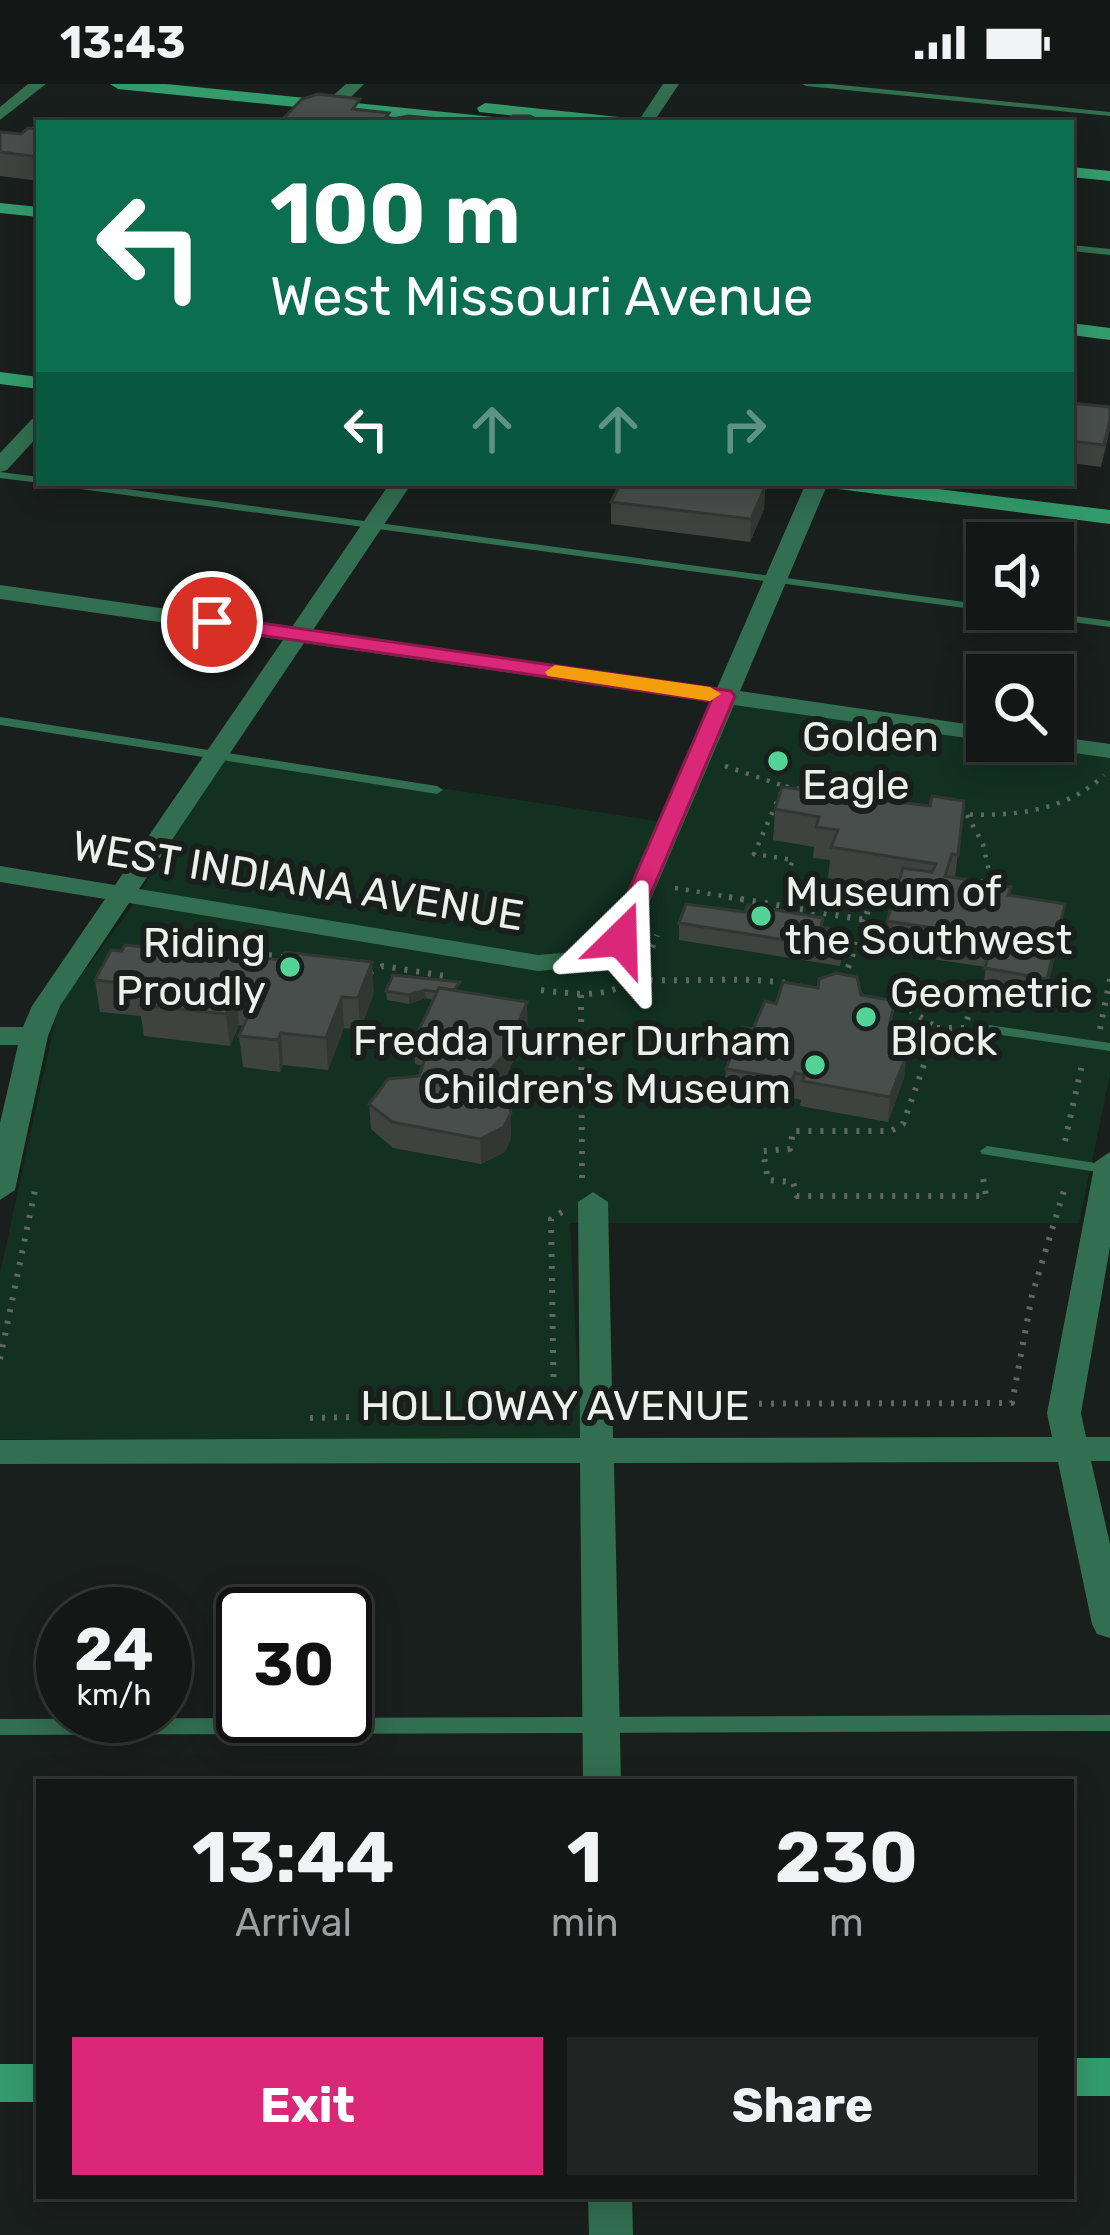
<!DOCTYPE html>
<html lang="en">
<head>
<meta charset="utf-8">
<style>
  :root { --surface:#131715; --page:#202422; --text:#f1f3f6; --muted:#9d9fa0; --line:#323634; --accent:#db2777 }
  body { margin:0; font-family:Rubik,sans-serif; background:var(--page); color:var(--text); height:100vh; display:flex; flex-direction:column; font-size:45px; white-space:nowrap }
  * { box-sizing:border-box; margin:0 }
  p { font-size:39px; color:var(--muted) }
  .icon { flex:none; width:66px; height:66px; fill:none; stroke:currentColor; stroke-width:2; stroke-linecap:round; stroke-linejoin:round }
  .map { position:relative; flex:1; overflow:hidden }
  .sheet { position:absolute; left:36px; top:1695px; width:1038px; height:420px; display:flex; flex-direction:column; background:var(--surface); border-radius:0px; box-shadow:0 6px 30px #0003,0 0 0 3px var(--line) }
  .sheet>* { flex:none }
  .top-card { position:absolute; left:36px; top:36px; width:1038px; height:366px; border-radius:0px; box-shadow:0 6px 30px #0003,0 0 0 3px var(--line); background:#0b6e4f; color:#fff; overflow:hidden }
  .fabs { position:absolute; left:966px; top:438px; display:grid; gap:24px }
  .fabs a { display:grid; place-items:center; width:108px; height:108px; border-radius:0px; background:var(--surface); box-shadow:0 6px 30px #0003,0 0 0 3px var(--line); font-size:60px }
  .speed { position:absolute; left:36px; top:1503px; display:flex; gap:24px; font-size:60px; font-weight:700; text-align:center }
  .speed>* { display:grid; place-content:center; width:156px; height:156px; border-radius:50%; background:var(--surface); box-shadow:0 6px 30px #0003,0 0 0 3px var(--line); line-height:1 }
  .speed small { font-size:30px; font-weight:400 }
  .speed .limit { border:6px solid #111; border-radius:18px; background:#fff; color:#111 }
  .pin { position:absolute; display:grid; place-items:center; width:102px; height:102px; color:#fff; margin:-51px; border:6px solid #fff; border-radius:50%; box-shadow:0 3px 12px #0007 }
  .me { position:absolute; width:132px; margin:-66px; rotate:22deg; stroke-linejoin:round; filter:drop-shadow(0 0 9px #0008) }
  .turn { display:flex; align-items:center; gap:42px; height:252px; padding:0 36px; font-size:54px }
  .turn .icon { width:156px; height:156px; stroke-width:2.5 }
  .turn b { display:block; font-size:84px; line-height:102px }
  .lanes { display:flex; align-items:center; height:114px; padding:0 36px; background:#0003; justify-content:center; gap:60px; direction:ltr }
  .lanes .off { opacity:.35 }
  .eta { display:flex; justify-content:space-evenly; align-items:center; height:204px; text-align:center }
  .eta b { font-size:72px; font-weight:700; line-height:84px }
  .primary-button { display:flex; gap:24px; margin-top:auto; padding:24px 36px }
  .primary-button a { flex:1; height:138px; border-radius:0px; background:var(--accent); color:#fff; font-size:48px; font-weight:700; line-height:138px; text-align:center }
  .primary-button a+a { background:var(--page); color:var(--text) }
  .status { display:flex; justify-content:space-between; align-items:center; height:84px; padding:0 60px; background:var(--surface); direction:ltr }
  .status svg { height:33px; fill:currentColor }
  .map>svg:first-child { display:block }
  .green { fill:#123121 }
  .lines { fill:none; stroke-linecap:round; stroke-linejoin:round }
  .path-far1 { stroke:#616663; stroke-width:4.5; stroke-dasharray:3 8; stroke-linecap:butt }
  .path { stroke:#616663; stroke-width:6; stroke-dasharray:3 9; stroke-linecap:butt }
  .lane { fill:#326e50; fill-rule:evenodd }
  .street { fill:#326e50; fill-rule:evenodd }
  .secondary { fill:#339c6c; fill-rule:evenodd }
  .wall { fill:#3e4340 }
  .shaded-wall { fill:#323734 }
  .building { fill:#484e4b; stroke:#323734; stroke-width:3 }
  .route { fill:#db2777; stroke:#8e194d; stroke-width:3 }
  .slow { fill:#f59e0b }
  .poi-dot { fill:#53d396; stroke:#191f1c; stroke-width:4.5 }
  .labels { text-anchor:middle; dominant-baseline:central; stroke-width:12; stroke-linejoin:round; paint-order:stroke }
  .poi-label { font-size:42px; fill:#ecf0ed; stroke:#191f1c; text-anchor:start }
  .street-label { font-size:42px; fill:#ecf0ed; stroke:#191f1c }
</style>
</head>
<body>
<div class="status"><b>13:43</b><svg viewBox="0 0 49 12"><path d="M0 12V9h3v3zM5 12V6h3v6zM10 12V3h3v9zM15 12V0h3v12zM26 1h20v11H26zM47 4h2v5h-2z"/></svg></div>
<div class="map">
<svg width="1110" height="2151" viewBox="0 0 1110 2151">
  <rect width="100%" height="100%" fill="#191f1c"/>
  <!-- green -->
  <path class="green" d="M732,617l378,56v318l-31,148h-509l11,219 -581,-3v-166l58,-266 75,-102 84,-151 460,70z"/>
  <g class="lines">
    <!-- path-far1 -->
    <g class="path-far1">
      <path d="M725,682l59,20"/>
      <path d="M810,707l-26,-5 -30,68 39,6 -7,17 88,15 -3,8"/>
      <path d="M959,730c51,3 107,-2 145,-39"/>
      <path d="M967,731l16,29 7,32"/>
      <path d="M990,792l11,7 -20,-1z"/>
      <path d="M675,804l72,12"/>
    </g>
    <!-- path -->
    <g class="path">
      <path d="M729,813l136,23 7,-23"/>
      <path d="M257,869l29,5"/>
      <path d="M370,888l13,-6 68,11"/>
      <path d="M638,895c50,4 101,-3 148,4"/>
      <path d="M844,895l21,-59"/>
      <path d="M541,906c60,8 94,9 116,-55"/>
      <path d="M581,911l1,183"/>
      <path d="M887,919l20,5 30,20 -34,96 -12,7h-98l-3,18 -27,2 5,29 25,2 4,14h189l-4,-24"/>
      <path d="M937,944h27l7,-19 9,2"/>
      <path d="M1100,945l10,-50"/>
      <path d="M1065,1057l18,-81"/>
      <path d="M0,1275l35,-169"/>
      <path d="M627,1320l385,-1 20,-108 34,-111"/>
      <path d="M554,1329l-3,-194 11,-7"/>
      <path d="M310,1334l257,-6"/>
    </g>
    <!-- lane -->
    <g class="lane">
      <path d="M802,0h29l279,28v4l-304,-30z"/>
      <path d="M1071,161l39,4v6l-39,-4z"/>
      <path d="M0,388l39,5 1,6 -40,-5z"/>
      <path d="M53,399h29l905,122v4h5l-5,2 -929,-125z"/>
      <path d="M992,525h32l86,12v6l-112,-15z"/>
      <path d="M0,633l437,69 6,4 -6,4 -437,-69z"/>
      <path d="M989,941l121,18v8l-115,-17 -6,20h-10l-2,-3 5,-22z"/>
      <path d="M987,1062l121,19 2,9 -128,-20 -2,-3z"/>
      <path d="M1110,1631v16l-1110,4v-16z"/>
    </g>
    <!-- street -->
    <g class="street">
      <path d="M28,0h18l-46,36v-13z"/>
      <path d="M346,0h18l-26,26h-12v-8z"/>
      <path d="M663,0h16l-26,39h-16z"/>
      <path d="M39,333v18l-32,35 -7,2v-19l32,-34z"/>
      <path d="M390,399h22l-99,147 404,58 89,-205h22l-88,208 247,36 1,14 -254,-36 -103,240 -27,20 -66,6 -409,-68 -69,103 -12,30 -33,154 -15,10v-77l18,-78h-18v-18h23l9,-21 73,-107 -105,-17v-16l115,19 168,-245 -283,-41v-14l292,42zM304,559l407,59 -102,233 -22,16 -49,4 -399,-66z"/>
      <path d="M1053,652l57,8v14l-71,-10 -12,-7h26z"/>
      <path d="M1110,1068v95l-29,166 5,24h24v24h-19l19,83v94l-13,-4 -5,-10 -34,-162 -444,1 7,319h-38l-3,-319 -580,1v-24l580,-2 -2,-236 15,-10 15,10 5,236 439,-1 -5,-24 48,-251z"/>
      <path d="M588,2112h44l1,39h-44z"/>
    </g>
    <!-- secondary -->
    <g class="secondary">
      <path d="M110,0h56l338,34 8,5h-58l-336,-34z"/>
      <path d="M485,19l144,15 8,5h-56l-102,-11 -2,-4z"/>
      <path d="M1071,83l39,4v10l-39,-4z"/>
      <path d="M0,119l39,4v10l-39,-4z"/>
      <path d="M1071,239l39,5v12l-39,-5z"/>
      <path d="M0,288l39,5v12l-39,-5z"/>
      <path d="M827,399h62l221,27v14l-272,-35z"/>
      <rect x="1071" y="1974" width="39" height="38"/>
      <rect x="0" y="1980" width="39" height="38"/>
    </g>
  </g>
  <!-- wall -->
  <g class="wall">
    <path d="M39,45v52l-39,-5v-44l21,2z"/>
    <path d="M1071,319l39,26 -9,38 -30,-4z"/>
    <path d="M765,403l-1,22 -14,33 -139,-18v-22z"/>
    <path d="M964,717l-9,77 56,9 -1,9 50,39 -18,75 -61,-10 5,-33 -102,-15 3,-31 10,-32 -69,-11 2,-18 -17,-2 1,-11 -41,-7 2,-31 155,-3z"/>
    <path d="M745,828l78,6 -1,10 22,20 -4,18 -161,-26v-17z"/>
    <path d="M260,856l1,18 113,35 -14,37 -16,-2 -16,42 -45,-5 -3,7 -37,-5 -4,-31 5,-10 -5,-1 -9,21 -86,-10 -3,-20 -41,-4 -5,-32 27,-29 54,-1z"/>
    <path d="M393,891l66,16 69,36 -23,52 -12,13 18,46 -6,14 -24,12 -88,-16 -22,-19 -2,-25 50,-28 4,-10 -8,-2 -1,-24 19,-40 -7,-2 -17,6 -22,-4 -1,-9z"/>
    <path d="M861,911l34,6 -3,21 12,56 -16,44 -88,-16 1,-6 -8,-2 -3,7 -66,-11 2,-25 27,-40 23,-25z"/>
  </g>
  <!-- shaded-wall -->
  <g class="shaded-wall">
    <path d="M765,403l-1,22 -14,33 1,-23z"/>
    <path d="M1065,820l-5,31 -18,75 5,-31z"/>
    <path d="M260,856l2,32 -10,-15z"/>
    <path d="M372,878l2,31 -14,37 -2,-32z"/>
    <path d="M425,906l1,8 -17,6v-9z"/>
    <path d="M236,909l3,32 -9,21 -4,-32z"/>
    <path d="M342,913l2,31 -16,42 -2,-32z"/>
    <path d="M527,918l1,25 -23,52 -27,30 -1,-25z"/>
    <path d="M281,949l2,32 -3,7 -2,-32z"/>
    <path d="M907,970l-3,24 -16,44 2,-25z"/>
    <path d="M795,989l-2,25 -3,7 2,-25z"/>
    <path d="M511,1029v25l-6,14 -24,12 -1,-25z"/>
  </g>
  <!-- building -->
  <g class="building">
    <path d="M318,10l42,5 -7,10 36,4 -6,8 25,-5 73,7h-202l23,-24z"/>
    <path d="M513,32h17l8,4 -2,3h-28z"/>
    <path d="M28,44l11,1v28l-39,-5v-20l21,2z"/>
    <path d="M1071,319l39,4v12l-6,26 -33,-4z"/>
    <path d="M621,399h107l37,4 -14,32 -140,-17z"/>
    <path d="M782,703l148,19 2,-10 32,5 -6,54 -6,-1 -7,22 66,11 -3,8 57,9 -18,75 -62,-11 9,-31 -107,-16 16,-53 29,4 4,-8 -105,-17 7,-17 -22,-3 3,-10 -44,-8z"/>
    <path d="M686,820l59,8 3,-7 75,13 -2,9 24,4 -4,18 -162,-26z"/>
    <path d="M184,848l76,8 -8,17 30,3 3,-8 87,10 -14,36 -16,-1 -16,41 -45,-5 -3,7 -39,-4 18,-40 -21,-3 -10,21 -86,-9 9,-19 -54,-6 16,-30 11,1 3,-6 51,5z"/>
    <path d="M836,889l21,4 4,18 34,6 -5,21 11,2 -7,28 13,2 -17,43 -88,-16 3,-6 -10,-2 -3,7 -66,-11 16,-42 11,2 12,-28 11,3 7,-22 35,6 1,-9z"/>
    <path d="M393,891l67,7 -6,8 -15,-2 -2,4 -12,-2 -16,5 -23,-4z"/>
    <path d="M439,904l88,14 -22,52 -28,30 31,16 3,13 -7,14 -24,12 -88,-17 -23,-18 19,-25 31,-3 12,-34 -17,-2z"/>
  </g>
  <!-- route -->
  <path class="route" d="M212,532l519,75 4,5 -106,249 -8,2 -13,-8 103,-238 -506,-74v-9z"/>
  <!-- slow -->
  <path class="slow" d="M555,581l155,22 11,7 -11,7 -162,-25 -3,-4z"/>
  <!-- markers -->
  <g class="poi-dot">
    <circle cx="778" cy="677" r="12"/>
    <circle cx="761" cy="832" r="12"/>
    <circle cx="290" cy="883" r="12"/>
    <circle cx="866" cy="933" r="12"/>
    <circle cx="815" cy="981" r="12"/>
  </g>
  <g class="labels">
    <!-- poi labels -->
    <g class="poi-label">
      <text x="802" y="653">Golden<tspan x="802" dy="48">Eagle</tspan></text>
      <text x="785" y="808">Museum of<tspan x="785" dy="48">the Southwest</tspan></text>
      <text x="266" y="859" text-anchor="end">Riding<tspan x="266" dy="48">Proudly</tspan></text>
      <text x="890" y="909">Geometric<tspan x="890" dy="48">Block</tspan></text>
      <text x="791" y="957" text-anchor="end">Fredda Turner Durham<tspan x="791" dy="48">Children's Museum</tspan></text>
    </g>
    <!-- street labels -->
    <g class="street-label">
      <text transform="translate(298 797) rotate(9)">WEST INDIANA AVENUE</text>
      <text x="555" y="1322">HOLLOWAY AVENUE</text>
    </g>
  </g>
</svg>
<div class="fabs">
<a><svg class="icon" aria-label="sound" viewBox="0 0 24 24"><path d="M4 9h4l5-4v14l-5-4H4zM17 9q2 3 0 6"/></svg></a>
<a><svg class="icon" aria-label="search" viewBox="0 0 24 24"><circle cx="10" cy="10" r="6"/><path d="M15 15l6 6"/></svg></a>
</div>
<div class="speed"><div>24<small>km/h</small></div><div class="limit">30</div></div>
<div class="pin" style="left:212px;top:538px;background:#d93025"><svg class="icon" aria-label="arrive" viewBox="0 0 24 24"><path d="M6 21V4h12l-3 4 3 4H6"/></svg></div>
<svg class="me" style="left:621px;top:855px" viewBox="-20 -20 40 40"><path d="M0-17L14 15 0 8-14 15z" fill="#db2777" stroke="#fff" stroke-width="4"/></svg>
<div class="top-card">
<div class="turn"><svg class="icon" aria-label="left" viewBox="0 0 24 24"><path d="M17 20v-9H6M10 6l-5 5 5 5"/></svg><div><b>100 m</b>West Missouri Avenue</div></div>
<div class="lanes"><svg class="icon" aria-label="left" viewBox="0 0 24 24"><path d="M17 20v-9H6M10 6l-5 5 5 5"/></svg><svg class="icon off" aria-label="ahead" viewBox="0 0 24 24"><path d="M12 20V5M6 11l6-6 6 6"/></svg><svg class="icon off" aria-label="ahead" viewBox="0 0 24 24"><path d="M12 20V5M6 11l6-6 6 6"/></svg><svg class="icon off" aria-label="right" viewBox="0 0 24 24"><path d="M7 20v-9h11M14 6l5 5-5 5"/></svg></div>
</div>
<section class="sheet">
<div class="eta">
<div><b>13:44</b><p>Arrival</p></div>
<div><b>1</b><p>min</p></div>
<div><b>230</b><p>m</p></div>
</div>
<div class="primary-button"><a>Exit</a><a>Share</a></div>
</section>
</div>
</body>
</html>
